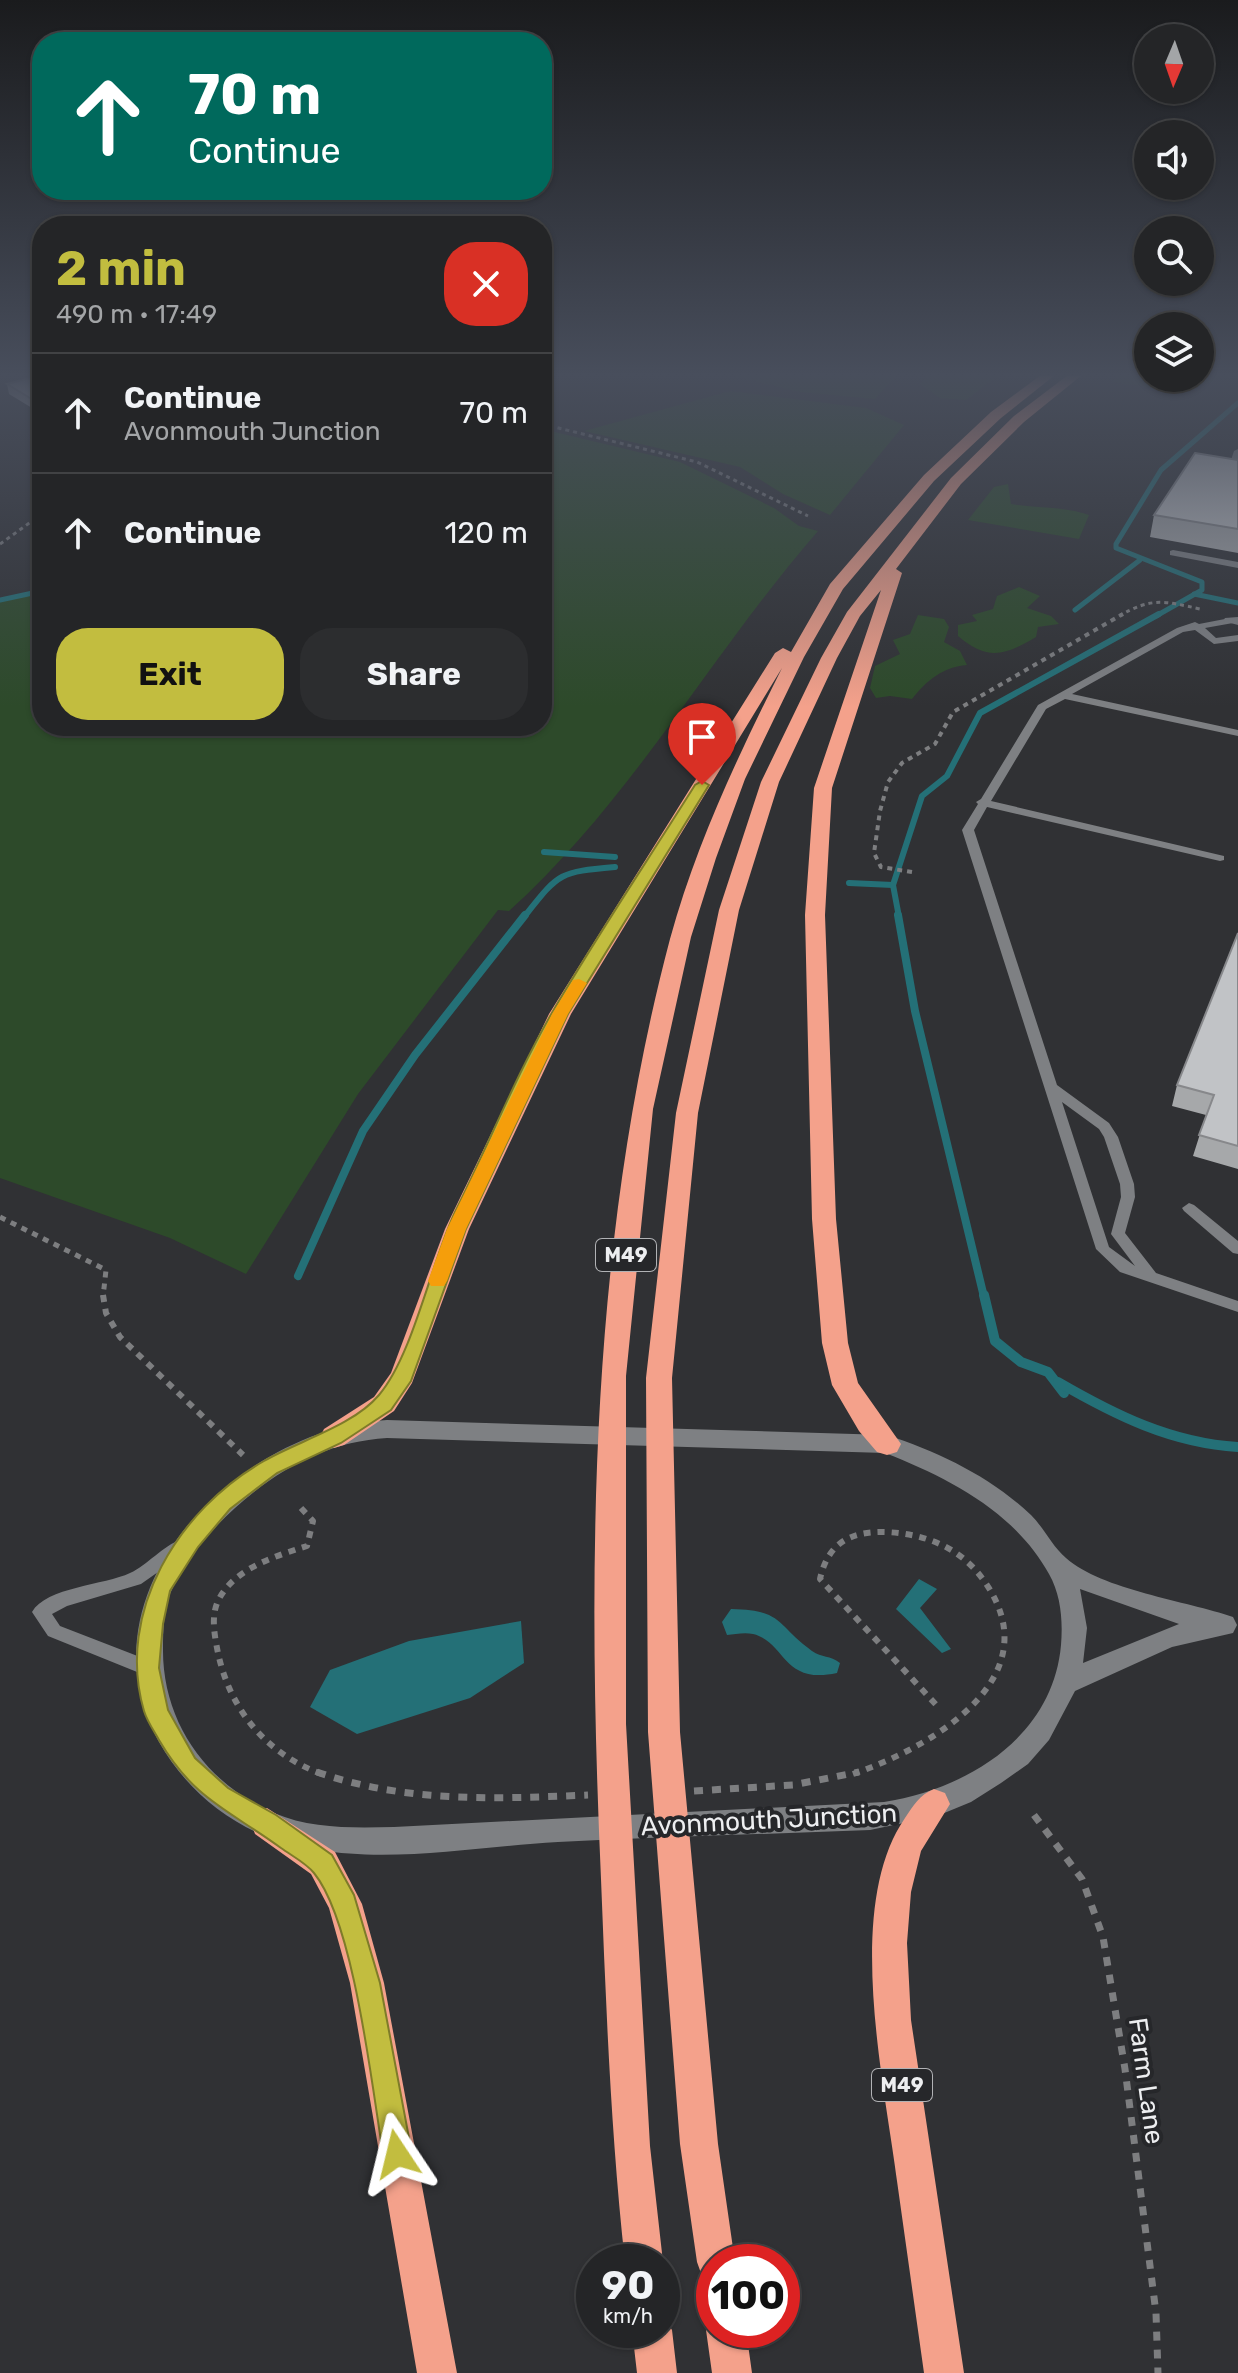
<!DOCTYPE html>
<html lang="en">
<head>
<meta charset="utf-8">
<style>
  :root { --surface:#242527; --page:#2c2d2f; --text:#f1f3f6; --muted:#a3a5a7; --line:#414244; --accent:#c2bd3f }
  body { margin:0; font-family:Rubik,sans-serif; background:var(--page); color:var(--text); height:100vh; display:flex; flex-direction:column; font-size:30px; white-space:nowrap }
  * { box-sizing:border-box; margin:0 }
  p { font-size:26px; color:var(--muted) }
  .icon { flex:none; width:44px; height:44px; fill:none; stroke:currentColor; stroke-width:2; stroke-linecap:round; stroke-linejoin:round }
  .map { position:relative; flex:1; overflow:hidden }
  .sheet { position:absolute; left:32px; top:216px; width:520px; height:520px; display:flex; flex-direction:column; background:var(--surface); border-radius:32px; box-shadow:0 2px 6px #0004,0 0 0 2px var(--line) }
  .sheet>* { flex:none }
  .top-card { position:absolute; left:32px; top:32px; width:520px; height:168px; border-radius:32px; box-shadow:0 2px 6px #0004,0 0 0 2px var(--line); background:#00695c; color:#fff; overflow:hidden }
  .needle { width:52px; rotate:182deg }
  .buttons { position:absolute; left:1134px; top:24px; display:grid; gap:16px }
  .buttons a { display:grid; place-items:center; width:80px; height:80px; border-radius:50%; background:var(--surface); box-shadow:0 2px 6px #0004,0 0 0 2px var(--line); font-size:40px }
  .speed { position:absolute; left:576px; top:2244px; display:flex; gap:16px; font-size:40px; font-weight:700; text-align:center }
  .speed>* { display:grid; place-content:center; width:104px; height:104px; border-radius:50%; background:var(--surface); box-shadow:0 2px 6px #0004,0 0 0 2px var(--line); line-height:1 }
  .speed small { font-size:20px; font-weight:400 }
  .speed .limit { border:12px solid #d22; background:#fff; color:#111 }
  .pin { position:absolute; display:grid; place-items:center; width:68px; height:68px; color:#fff; margin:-82px -34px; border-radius:50% 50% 50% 0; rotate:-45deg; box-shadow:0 0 8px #0007 }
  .pin .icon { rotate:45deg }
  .me { position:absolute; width:88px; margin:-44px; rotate:350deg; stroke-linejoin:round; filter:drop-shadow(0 0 6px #0008) }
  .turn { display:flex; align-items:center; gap:28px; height:168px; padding:0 24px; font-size:36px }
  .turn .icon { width:104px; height:104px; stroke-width:2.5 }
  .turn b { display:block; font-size:56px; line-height:68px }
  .round { display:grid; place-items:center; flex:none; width:84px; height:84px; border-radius:32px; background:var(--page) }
  .overview { display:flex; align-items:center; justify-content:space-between; height:136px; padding:0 24px }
  h1 { font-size:48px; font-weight:700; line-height:60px; color:var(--accent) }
  .action { display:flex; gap:16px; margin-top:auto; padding:16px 24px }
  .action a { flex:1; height:92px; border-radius:32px; background:var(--accent); color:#111; font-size:32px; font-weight:700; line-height:92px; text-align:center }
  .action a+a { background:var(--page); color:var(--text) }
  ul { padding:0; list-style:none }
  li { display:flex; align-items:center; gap:24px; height:120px; padding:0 24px; border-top:2px solid var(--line) }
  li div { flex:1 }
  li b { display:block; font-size:30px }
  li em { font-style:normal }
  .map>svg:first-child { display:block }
  .green { fill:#2d4a2a }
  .water { fill:#247077 }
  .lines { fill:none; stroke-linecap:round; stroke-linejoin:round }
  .stream-far3 { stroke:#247077; stroke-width:5 }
  .stream-far2 { stroke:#247077; stroke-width:6 }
  .stream-far1 { stroke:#247077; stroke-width:8 }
  .stream { stroke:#247077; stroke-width:10 }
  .path-far4 { stroke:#7d7e80; stroke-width:3; stroke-dasharray:4 4; stroke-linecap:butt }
  .path-far3 { stroke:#7d7e80; stroke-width:4; stroke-dasharray:5 5; stroke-linecap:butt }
  .path-far2 { stroke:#7d7e80; stroke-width:5; stroke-dasharray:6 6; stroke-linecap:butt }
  .path-far1 { stroke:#7d7e80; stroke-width:6; stroke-dasharray:7 7; stroke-linecap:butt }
  .path { stroke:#7d7e80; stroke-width:7; stroke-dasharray:9 9; stroke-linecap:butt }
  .lane { fill:#7e8083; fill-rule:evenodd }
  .street { fill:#7e8083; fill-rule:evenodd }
  .secondary { fill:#7e8083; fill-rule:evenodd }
  .highway { fill:#f4a18b; fill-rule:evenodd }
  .wall { fill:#a6a8aa }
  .building { fill:#c1c3c6; stroke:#87888b; stroke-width:2 }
  .route { fill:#c2bd3f; stroke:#7e7b29; stroke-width:2 }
  .slow { fill:#f59e0b }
  .labels { text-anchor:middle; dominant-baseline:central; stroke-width:8; stroke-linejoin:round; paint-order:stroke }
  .shield { fill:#26272a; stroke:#b1b2b5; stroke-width:2 }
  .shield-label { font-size:20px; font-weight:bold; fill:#edeef0 }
  .near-street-label { font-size:26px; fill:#edeef0; stroke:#26272a }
</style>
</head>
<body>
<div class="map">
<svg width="1238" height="2373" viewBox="0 0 1238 2373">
  <rect width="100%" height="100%" fill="#303134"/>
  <!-- green -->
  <g class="green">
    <path d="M896,375l-21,24 -75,-7 -66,-16z"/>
    <path d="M929,375h70l-33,25 -26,-2 -20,-14z"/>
    <path d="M1120,375h28v3l88,-3 -59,16 -65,-9z"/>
    <path d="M730,391l136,17 38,17 -74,90 -47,-21 -43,-27 -156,-36z"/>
    <path d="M542,429l138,33 94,46 25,18 19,5c-107,123 -187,270 -309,380l-11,-1 -140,184 -112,180 -76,-36 -170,-60v-577l42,-9v134h500z"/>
    <path d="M1008,484l3,20c26,5 53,2 78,11l-10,24 -111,-19 26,-33z"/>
    <path d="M1019,587l21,9 -13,12 24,8 8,8 -21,3 -2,10c-32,19 -48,24 -78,-1v-11l19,-4 -5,-6 21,-6 4,-13z"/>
    <path d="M918,615l26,4 5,8 -5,15 16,9 7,14c-24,2 -40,15 -55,34l-22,-3 -14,2 -6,-10 5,-22 25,-12 -7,-14 17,-6z"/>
  </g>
  <!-- water -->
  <g class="water">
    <path d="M919,1579l18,10 -17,19 31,41 -9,4 -46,-44z"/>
    <path d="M731,1609c53,1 45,16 81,42 10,7 18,4 28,12l-3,10c-55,12 -51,-31 -84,-39 -8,-2 -18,0 -26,1l-5,-13z"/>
    <path d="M521,1621l3,42 -54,35 -113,36 -47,-27 20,-37 79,-29z"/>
  </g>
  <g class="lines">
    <!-- stream-far3 -->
    <g class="stream-far3">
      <path d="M1194,594l44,9"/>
      <path d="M0,600l42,-9"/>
      <path d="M1075,610l65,-50"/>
      <path d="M1156,616l46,-26v-8l-86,-34v-4l45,-74 77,-67"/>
    </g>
    <!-- stream-far2 -->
    <g class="stream-far2">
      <path d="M544,852l71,5"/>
      <path d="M849,883l44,2"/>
      <path d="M524,917c35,-44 34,-45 91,-50"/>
      <path d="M899,917l-6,-32 29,-89 25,-20 33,-63 179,-99"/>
    </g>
    <!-- stream-far1 -->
    <g class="stream-far1">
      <path d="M898,915l17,96 69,286"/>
      <path d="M298,1276l65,-145 52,-76 110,-140"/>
    </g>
    <!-- stream -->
    <g class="stream">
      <path d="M984,1295l11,46 26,21 27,10 16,21"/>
      <path d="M1058,1382c57,33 113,61 180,65"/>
    </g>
    <!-- path-far4 -->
    <g class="path-far4">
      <path d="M542,424l155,38 111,54"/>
      <path d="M0,544l42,-30"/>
      <path d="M1119,616c33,-19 45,-15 81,-7"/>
    </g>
    <!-- path-far3 -->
    <path class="path-far3" d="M912,872l-31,-5 -7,-14 6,-42 8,-29 14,-19 33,-19 18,-32 170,-98"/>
    <!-- path-far2 -->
    <path class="path-far2" d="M0,1217l106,53 -3,27"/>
    <!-- path-far1 -->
    <g class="path-far1">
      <path d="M103,1295l3,18 14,24 123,118"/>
      <path d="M301,1508l12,13 -6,25c-31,10 -72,22 -88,53 -8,15 -5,33 -2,49 11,59 48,106 105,126"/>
      <path d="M853,1774c81,-28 202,-98 129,-196 -24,-32 -58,-44 -96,-46 -36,-1 -58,11 -66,47l120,130"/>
    </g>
    <!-- path -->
    <g class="path">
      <path d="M317,1772c89,31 178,27 271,23"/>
      <path d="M694,1791l99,-6 66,-13"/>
      <path d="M1034,1815l48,64 21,58 22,132 31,244 2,60"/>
    </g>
    <!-- lane -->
    <g class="lane">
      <path d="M1238,449v11l-3,7 -7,2 6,-18z"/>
      <path d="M1173,550l65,12v6l-68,-13v-4z"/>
      <path d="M1230,618l5,3 -2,2 -28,5 11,10 22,-3v6l-24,3 -19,-14 -12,2 -111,62 166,36v6l-173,-37 -19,10 -55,92 233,55v4l-4,1 -233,-54 -13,23 83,255 52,38 9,14 16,47 1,13 -10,36 31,40 82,28v11l-118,-40 -24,-23 -134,-419 16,-26 -2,-2 5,-3 57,-94 139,-77 18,-6 4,2zM1062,1102l37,27 5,8 16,47 1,13 -10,37 24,32 -26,-19z"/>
      <path d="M1189,1203l5,2 44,36v13l-5,-1 -49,-42 -2,-3z"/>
      <path d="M182,1539l6,2 2,5 -2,5 -47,33 -74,22 -15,8 8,12 93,36 3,6 -3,6 -6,2 -99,-40 -16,-24c14,-25 73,-27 98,-39 18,-8 32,-27 52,-34z"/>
    </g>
    <!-- street -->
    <path class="street" d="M1238,617v8l-15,-4 2,-3z"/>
    <!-- secondary -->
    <path class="secondary" d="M387,1420l500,15c52,17 104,42 144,80 13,13 21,31 35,43 36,32 121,43 167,59l4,8 -4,8 -61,14 -97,44 -26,49 -21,24 -27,19 -30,19 -34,14 -67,14c-104,4 -208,7 -312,12 -97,5 -209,31 -302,-10 -41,-19 -75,-51 -97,-90 -84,-151 80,-314 228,-322zM387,1438l498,15c64,25 130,59 164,121 12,21 14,47 12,71 -8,92 -94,144 -177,157l-490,25c-40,1 -83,2 -120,-14 -68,-29 -112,-92 -111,-165 0,-18 1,-38 7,-54 17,-40 51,-76 84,-102 39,-31 83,-51 133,-54zM1080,1589l99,35 -96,39 4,-35z"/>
    <!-- highway -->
    <g class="highway">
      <path d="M1041,375h14l-54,43 -67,63 -91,108 -39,68 -59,122 -29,79 -25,79 -38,172 -27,267v348l24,422 13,116 -1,3v-3h-37c-14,-127 -19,-255 -24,-383 -14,-314 -12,-635 69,-940 26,-95 68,-183 112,-271l-211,346 -102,215 -57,154 -18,28 -50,34 -10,3 -10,-3 -4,-8 4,-8 50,-32 17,-24 54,-144 104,-215 226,-361 8,-5 8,4 39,-68 94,-109 67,-63z"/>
      <path d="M1068,375h14l-58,47 -63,62 -65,85 6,4 -70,215 -7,127 11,304 12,124 10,40 43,61 -4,8 -10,3 -10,-3 -18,-21 -27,-46 -10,-42 -10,-124 -7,-304 9,-127 67,-198 -21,26 -23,42 -58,124 -40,128 -41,203 -26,265 8,354 38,412 17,118h-21v19l-12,-5 -5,-14 -17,-118 -32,-412 -2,-354 30,-265 43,-203 42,-128 60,-124 26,-46 104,-134 63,-62z"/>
      <path d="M934,1789l11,4 5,11 -29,47 -10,41 -4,51 4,77 53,353h-40c-9,-64 -18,-128 -27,-192 -13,-101 -53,-275 8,-363 9,-13 14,-23 29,-29z"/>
      <path d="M267,1808l68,44 27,52 22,79 73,390h-40l-67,-390 -21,-75 -18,-34 -56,-40 -4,-11 4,-11z"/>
      <path d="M662,2314l10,16 5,43h-40l-5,-43h30z"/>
      <path d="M714,2315v15h32l6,43h-40l-6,-43z"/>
    </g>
  </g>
  <!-- wall -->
  <g class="wall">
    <path d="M42,375v39l-33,-20 -2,-10z"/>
    <path d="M1238,460v93l-88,-16 4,-22z"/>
    <path d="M1238,933v236l-45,-13 13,-41 -34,-9 5,-21z"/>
  </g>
  <!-- building -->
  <g class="building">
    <path d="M42,375v28l-2,1 -33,-20z"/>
    <path d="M1195,453l43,7v69l-84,-14z"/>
    <path d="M1238,933v213l-39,-11 15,-40 -37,-10z"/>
  </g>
  <!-- sky -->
  <linearGradient id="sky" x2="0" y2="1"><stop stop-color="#1a1b1d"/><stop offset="0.53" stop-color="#484e5c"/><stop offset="1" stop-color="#484e5c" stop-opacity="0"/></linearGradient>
  <rect width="1238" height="707" fill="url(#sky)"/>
  <!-- route -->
  <path class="route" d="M702,781l7,4 -141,229 -102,215 -55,152 -20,29 -50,33 -64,30 -47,36 -32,38 -28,44 -7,33 -4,44 9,42 27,48 33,30 48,27 56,40 22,40 26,88 32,171 -5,10 -10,4 -10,-4 -4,-10c-11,-67 -29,-232 -69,-281 -8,-10 -22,-17 -33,-25 -52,-38 -87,-48 -122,-108 -5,-9 -12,-19 -15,-29 -29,-99 35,-202 120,-250 34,-20 89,-35 115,-66 34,-40 52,-132 76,-183 33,-66 61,-137 98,-201 45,-77 95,-151 142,-226z"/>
  <!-- slow -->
  <path class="slow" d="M579,979l8,4 -19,31 -102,215 -19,52 -3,5h-13l-3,-5 19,-52 105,-215 21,-34z"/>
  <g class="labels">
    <!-- shield labels -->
    <g class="shield">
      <rect x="596" y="1239" width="60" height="32" rx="6"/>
      <rect x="872" y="2069" width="60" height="32" rx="6"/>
    </g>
    <g class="shield-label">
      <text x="626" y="1255">M49</text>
      <text x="902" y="2085">M49</text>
    </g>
    <!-- near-street labels -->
    <g class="near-street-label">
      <text transform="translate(769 1820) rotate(-3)">Avonmouth Junction</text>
      <text transform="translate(1146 2081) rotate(82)">Farm Lane</text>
    </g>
  </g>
</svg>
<div class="buttons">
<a><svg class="needle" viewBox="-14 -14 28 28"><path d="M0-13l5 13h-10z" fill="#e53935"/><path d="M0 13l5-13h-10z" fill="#a3a5a7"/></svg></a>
<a><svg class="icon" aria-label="sound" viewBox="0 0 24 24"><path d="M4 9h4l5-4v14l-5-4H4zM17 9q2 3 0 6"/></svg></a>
<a><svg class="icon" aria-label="search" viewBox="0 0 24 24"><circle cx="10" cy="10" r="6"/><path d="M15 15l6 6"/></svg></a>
<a><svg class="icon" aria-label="layers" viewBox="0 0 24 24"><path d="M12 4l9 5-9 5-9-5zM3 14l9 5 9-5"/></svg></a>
</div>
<div class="speed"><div>90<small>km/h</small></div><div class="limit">100</div></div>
<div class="pin" style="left:702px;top:785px;background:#d93025"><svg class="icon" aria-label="arrive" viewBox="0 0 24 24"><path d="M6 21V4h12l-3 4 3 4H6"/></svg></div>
<svg class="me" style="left:397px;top:2154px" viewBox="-20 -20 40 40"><path d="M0-17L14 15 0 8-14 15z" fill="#c2bd3f" stroke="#fff" stroke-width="4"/></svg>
<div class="top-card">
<div class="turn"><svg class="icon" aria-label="ahead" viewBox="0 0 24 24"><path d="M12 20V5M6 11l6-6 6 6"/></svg><div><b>70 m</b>Continue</div></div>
</div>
<section class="sheet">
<div class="overview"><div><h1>2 min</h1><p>490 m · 17:49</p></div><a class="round" style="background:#d93025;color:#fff"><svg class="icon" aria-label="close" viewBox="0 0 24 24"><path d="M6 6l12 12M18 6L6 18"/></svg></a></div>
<ul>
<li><svg class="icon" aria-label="ahead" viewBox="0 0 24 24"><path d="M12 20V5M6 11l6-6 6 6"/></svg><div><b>Continue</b><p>Avonmouth Junction</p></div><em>70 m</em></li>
<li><svg class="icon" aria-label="ahead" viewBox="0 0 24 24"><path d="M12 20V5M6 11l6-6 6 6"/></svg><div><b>Continue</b></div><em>120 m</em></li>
</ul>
<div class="action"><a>Exit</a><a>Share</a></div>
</section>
</div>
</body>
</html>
